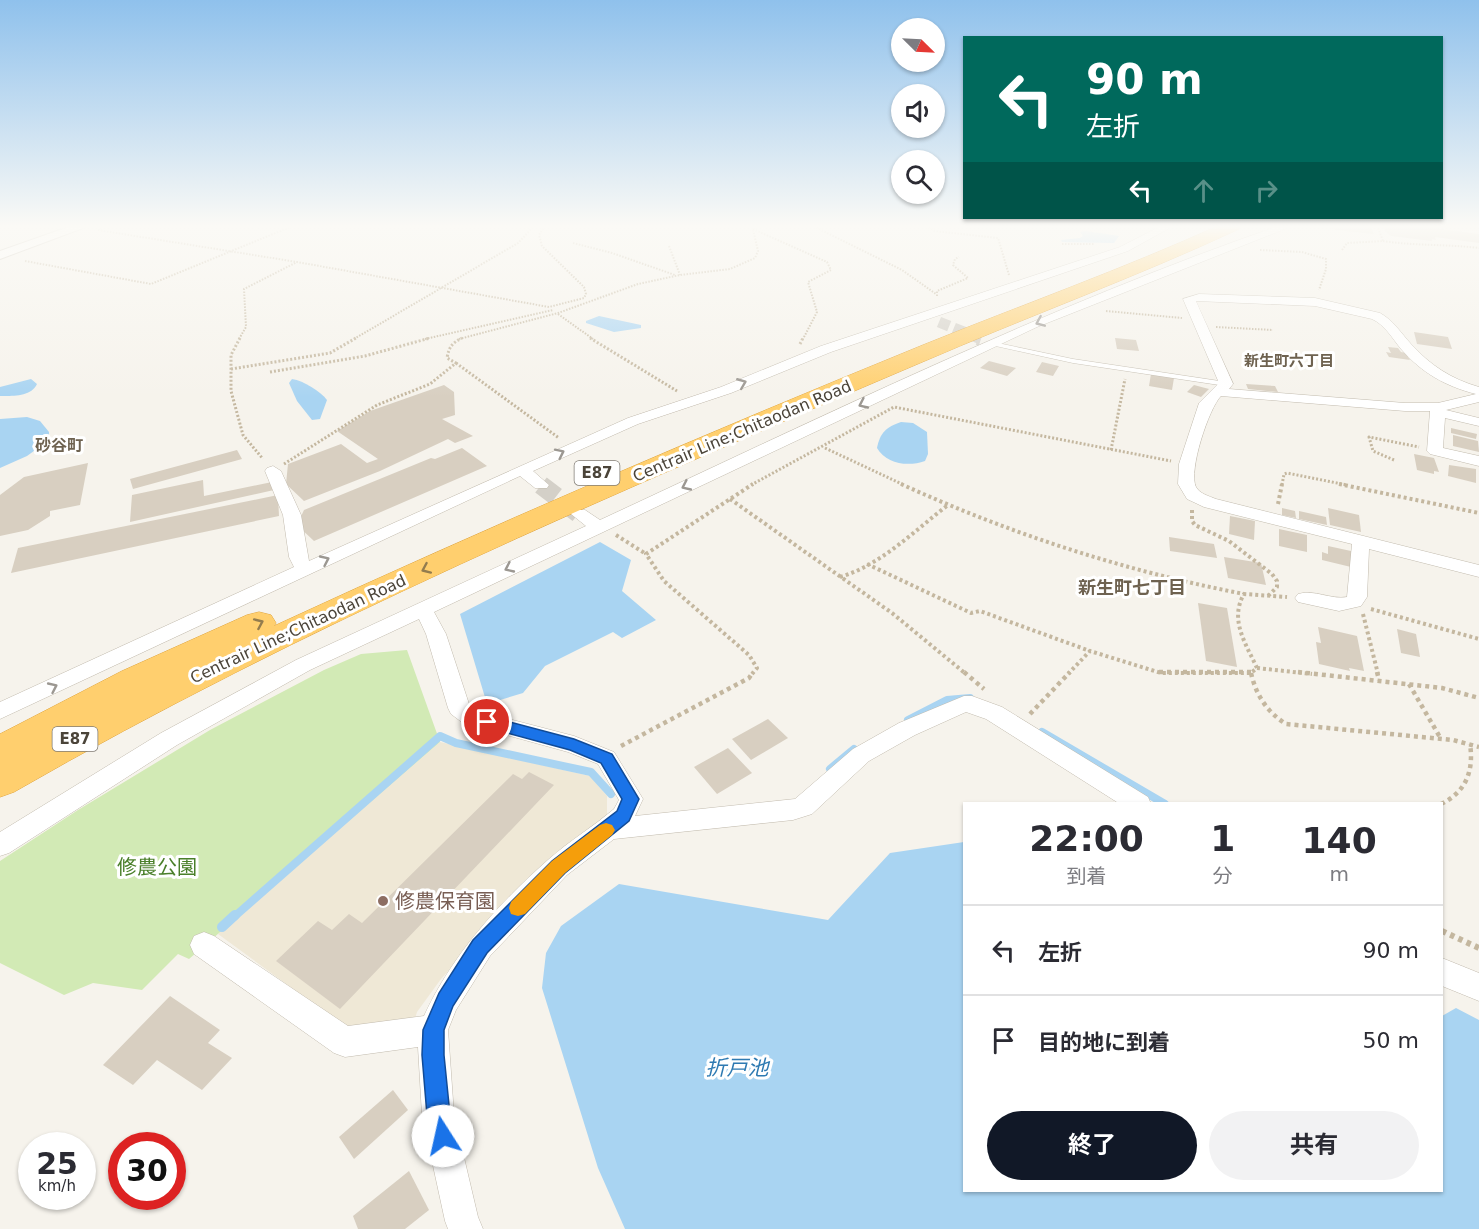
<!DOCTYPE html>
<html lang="ja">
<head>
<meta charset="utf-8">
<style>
  :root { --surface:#fff; --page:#f2f2f3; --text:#2b2b33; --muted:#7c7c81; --line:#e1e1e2; --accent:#111827 }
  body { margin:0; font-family:"DejaVu Sans","Noto Sans JP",sans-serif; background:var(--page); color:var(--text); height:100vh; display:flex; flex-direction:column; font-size:22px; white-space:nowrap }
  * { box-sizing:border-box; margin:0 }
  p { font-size:20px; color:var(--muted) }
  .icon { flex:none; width:33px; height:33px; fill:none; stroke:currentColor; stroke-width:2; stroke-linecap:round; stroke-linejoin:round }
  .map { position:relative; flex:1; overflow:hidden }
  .panel { position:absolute; left:963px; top:802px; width:480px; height:390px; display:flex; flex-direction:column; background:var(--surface); border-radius:0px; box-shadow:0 2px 4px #0004 }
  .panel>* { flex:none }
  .guide { position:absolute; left:963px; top:36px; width:480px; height:183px; border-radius:0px; box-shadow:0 2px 4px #0004; background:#00695c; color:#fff; overflow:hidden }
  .needle { width:39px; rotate:114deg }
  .tools { position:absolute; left:891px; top:18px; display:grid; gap:12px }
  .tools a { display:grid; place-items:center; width:54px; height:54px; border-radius:50%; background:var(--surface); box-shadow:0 2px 4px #0004; font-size:30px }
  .speed { position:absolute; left:18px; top:1132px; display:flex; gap:12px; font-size:30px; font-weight:700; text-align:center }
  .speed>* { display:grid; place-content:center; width:78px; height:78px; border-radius:50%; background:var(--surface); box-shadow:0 2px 4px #0004; line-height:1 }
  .speed small { font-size:15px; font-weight:400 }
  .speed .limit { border:9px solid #d22; background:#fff; color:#111 }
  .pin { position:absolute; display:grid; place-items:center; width:51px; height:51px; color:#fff; margin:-26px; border:3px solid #fff; border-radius:50%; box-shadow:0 2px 6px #0007 }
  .me { position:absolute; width:66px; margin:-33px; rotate:350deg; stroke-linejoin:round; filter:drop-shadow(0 0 4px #0008) }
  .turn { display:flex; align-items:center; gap:21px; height:126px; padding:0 24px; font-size:27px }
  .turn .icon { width:78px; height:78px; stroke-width:2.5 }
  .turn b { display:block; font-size:42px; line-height:51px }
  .lanes { display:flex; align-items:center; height:57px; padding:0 24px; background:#0003; justify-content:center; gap:30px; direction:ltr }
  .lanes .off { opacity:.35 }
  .eta { display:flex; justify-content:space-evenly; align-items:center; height:102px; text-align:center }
  .eta b { font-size:36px; font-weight:700; line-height:42px }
  .cta { display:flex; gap:12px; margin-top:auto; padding:12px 24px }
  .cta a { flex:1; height:69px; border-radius:36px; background:var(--accent); color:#fff; font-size:24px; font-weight:700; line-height:69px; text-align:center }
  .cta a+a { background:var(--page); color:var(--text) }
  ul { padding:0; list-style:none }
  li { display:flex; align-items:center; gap:18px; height:90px; padding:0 24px; border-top:2px solid var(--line) }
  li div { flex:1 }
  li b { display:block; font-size:22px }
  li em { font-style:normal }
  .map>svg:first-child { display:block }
  .education { fill:#efe8d6 }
  .green { fill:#d2eab5 }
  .water { fill:#a9d4f2 }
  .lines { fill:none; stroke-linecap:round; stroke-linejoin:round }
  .stream-far1 { stroke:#a9d4f2; stroke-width:8 }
  .stream { stroke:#a9d4f2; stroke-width:10 }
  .building { fill:#d8cfc1 }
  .minor-tunnel-far2 { stroke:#d4d0c8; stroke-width:11; stroke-dasharray:11 5; stroke-linecap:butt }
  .minor-tunnel-far1 { stroke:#d4d0c8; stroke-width:14; stroke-dasharray:14 8; stroke-linecap:butt }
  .minor-tunnel { stroke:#d4d0c8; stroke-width:19; stroke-dasharray:19 9; stroke-linecap:butt }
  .service-casing { stroke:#c2bbae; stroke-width:1 }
  .minor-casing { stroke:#c2bbae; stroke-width:1 }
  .tertiary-casing { stroke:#c2bbae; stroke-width:2 }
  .motorway-casing { stroke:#e0a43c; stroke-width:1 }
  .path-far4 { stroke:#c4b79f; stroke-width:2; stroke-dasharray:1.5 1.5; stroke-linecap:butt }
  .path-far3 { stroke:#c4b79f; stroke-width:3; stroke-dasharray:2 2; stroke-linecap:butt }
  .path-far2 { stroke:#c4b79f; stroke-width:4; stroke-dasharray:3 3; stroke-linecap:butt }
  .path-far1 { stroke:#c4b79f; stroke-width:4.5; stroke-dasharray:4 4; stroke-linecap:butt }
  .path { stroke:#c4b79f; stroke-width:6; stroke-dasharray:4.5 4.5; stroke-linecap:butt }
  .service { fill:#fff; fill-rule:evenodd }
  .minor { fill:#fff; fill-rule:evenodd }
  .tertiary { fill:#fff; fill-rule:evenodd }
  .motorway { fill:#ffcf6e; fill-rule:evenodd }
  .oneway { stroke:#9c9892 }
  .oneway2 { stroke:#937c4e }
  .route { fill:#1a73e8; stroke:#114b97; stroke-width:1.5 }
  .slow { fill:#f59e0b }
  .education-dot { fill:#8d6e63; stroke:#fff; stroke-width:2 }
  .labels { text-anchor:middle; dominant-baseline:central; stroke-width:6; stroke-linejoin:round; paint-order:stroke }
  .far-neighbourhood-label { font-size:15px; font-weight:bold; fill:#6e6250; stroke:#fff }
  .shield { fill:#fff; stroke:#817c74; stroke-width:1.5 }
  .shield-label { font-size:15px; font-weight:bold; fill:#4b4439 }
  .street-label { font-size:16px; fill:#4b4439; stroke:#fff }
  .far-quarter-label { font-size:16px; font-weight:bold; fill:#6e6250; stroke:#fff }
  .neighbourhood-label { font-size:18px; font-weight:bold; fill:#6e6250; stroke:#fff }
  .near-park-label { font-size:20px; fill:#4a7f2a; stroke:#fff }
  .near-education-label { font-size:20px; fill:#785e54; stroke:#fff; text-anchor:start }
  .near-water-label { font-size:21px; font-style:italic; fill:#2e7ab2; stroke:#fff }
</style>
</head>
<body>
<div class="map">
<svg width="1479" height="1229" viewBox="0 0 1479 1229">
  <rect width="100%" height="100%" fill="#f6f3ec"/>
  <!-- education -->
  <path class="education" d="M440,742l150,34 17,20v20l-66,53 -100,110 -24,33 -4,13 -60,8 -135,-99z"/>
  <!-- green -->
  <path class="green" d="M407,650l33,92 -251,217 -11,-5 -36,36 -49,-7 -29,12 -64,-32v-102l78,-51 132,-80 114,-60 37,-16z"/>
  <!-- water -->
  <g class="water">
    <path d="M1086,231l33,5 -5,7 -52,-1 -1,-2 19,-2 3,-2 -3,-4z"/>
    <path d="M599,316l42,9v3l-27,4 -28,-9v-2z"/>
    <path d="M31,379l6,5c-6,13 -25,12 -37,12v-9z"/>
    <path d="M292,379c12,2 28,12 35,21l-7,19 -8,1 -15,-19 -8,-18z"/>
    <path d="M27,417l13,4 9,11v8l-22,16 -27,12v-49z"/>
    <path d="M901,422l12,1 14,9 1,22 -3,7c-17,6 -39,3 -48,-13 3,-15 9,-21 24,-26z"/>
    <path d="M600,542l31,18 -9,31 34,29 -34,18 -9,-6 -68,34 -22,27 -36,11 -27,-90z"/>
    <path d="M964,842v349h478v-175l14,-8 23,12v209h-854l-27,-61 -56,-180 4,-35 15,-27 58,-42 209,36 62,-67z"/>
  </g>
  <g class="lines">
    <!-- stream-far1 -->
    <g class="stream-far1">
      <path d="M908,720l39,-20 23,-2"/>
      <path d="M1042,732l123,72"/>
      <path d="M830,769l24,-20"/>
      <path d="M234,917l206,-181 16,7 135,29 20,22"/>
    </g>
    <!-- stream -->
    <path class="stream" d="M222,927l13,-12"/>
  </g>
  <!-- building -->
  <g class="building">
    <path d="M1324,225h46l4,9 -38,-4z"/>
    <path d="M1384,225h27l68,9v9l-44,-6 1,3 -4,-1v2l-41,-5 -6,-5z"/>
    <path d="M1414,332l34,5 4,12 -35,-5z"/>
    <path d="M1115,338l21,2 3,11 -22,-2z"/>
    <path d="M1388,347l10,1 3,4 5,1 4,7 -21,-3 -3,-5 5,1z"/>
    <path d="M989,361l27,7 -9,8 -27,-8z"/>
    <path d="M1042,362l17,4 -6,10 -17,-4z"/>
    <path d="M1151,374l23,4 -2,12 -23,-4z"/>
    <path d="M1246,384l29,2 3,6 -30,-3z"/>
    <path d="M444,385l10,7 1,23 -13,4 31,17 -18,7 -7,-4 -68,32 -76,30 -18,-17 2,-20 53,-20 26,19 11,-4 -41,-28 33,-20z"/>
    <path d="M1194,385l15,4 -8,8 -14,-5z"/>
    <path d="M1451,428l26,6 -1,5 -25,-6z"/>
    <path d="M1453,435l25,6 1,11 -26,-6z"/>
    <path d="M462,448l25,18 -173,75 -17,-16 7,-15 127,-52 4,1z"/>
    <path d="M237,450l5,9 -109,30 -3,-10z"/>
    <path d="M1414,454l20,4 5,14 -5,-1v3l-17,-4z"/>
    <path d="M88,463l-8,42 -30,6v5l-22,14 -28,6v-41l24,-18z"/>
    <path d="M1449,465l27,4v14l-28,-7z"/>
    <path d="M203,480l1,16 68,-14 2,8 -144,32 2,-27z"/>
    <path d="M278,495l1,21 -268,57 7,-25z"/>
    <path d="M1282,508l13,3 1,7 -14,-3z"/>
    <path d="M1328,508l31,7 2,17 -31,-7z"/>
    <path d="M1299,511l27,6 1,8 -28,-6z"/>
    <path d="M1230,516l25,5 -1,19 -25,-6z"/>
    <path d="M1279,529l28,6v17l-28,-6z"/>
    <path d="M1169,537l45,7 3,14 -47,-7z"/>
    <path d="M1328,546l23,5v16l-29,-7v-8l6,2z"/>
    <path d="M1224,557l37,6 5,22 -38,-7z"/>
    <path d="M1198,603l29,5 10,59 -31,-6z"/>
    <path d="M1318,627l39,9 7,35 -15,-3 1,3 -31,-7 -3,-22 5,1z"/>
    <path d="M1397,629l19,5 4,23 -19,-4z"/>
    <path d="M768,719l20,19 -37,22 -19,-21z"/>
    <path d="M728,748l24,25 -35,21 -23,-27z"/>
    <path d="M529,772l25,13 -214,224 -64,-48 42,-40 14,9 17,-16 13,9 151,-149 9,5z"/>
    <path d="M170,996l50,34 -12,13 24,15 -30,32 -45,-30 -24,25 -30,-20z"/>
    <path d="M393,1090l15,20 -54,49 -15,-22z"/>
    <path d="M409,1171l20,39 -24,19h-47l-5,-13z"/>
  </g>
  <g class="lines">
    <!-- minor-tunnel-far2 -->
    <path class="minor-tunnel-far2" d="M939,322l42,17"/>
    <!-- minor-tunnel-far1 -->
    <path class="minor-tunnel-far1" d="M978,338l3,1"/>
    <!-- minor-tunnel -->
    <path class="minor-tunnel" d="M541,485l38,29"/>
    <!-- service casing -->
    <g class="service-casing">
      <path id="service" d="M993,342l80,17 153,23 3,2 -3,2 -153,-23 -82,-18 -1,-1z"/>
    </g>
    <!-- minor casing -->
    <g class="minor-casing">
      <g id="minor">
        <path d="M1163,225h12l-47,26 -297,101 -100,41 -93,31 -105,47 16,14 -2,3h-12l-15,-12 -520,243v-17l294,-135 -5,-10 -6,-42 -18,-44 2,-3 6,-2 8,5 20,44 8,46 319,-143 93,-31 100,-41 299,-99z"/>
        <path d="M1281,225h14l-258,102 -603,285 12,22 23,70 9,7 96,25 40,16 29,47 -8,17 160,-17 58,-50 46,-26 65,-27h8l30,11 146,90 3,7h-31l-134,-85 -20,-7 -51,23 -46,26 -57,53 -19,6 -179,19 -47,36 -77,81 -34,54 -8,20 6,85 24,102 5,12h-35l-3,-8 -23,-106 -4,-68 -73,10 -11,-4 -140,-99 -4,-9 4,-9 10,-4 10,4 134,90 76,-10c28,-61 74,-112 125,-157 20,-18 44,-32 65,-50l5,-9 -21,-36 -30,-12 -105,-29 -12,-9 -3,-6 -22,-74 -7,-15 -109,51 -133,75 -168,108 -9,3v-24l161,-99 135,-73 290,-134 -15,-12 2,-4h12l15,10c224,-104 447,-214 681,-295z"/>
        <path d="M1199,294l116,4 65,15c13,7 21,20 31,31 19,21 40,35 68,43v15l-33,8 33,8v8l-34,-8 -2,30 36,8v10l-49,-12 -3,-3 3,-40h-25l-184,-15c-12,12 -33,75 -25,91 4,7 13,9 20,12l263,66v12l-110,-28 -2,48 -6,9 -22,5 -41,-9 -3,-4 3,-4c16,-5 33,6 49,3l5,-53 -148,-37 -17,-8 -9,-15 1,-20 20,-61 20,-20 -36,-84zM1196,301l119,5 57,13c13,6 20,19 29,30 21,24 44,37 75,45l-38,9h-33l-176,-14 4,-5z"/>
        <path d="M1442,958l37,15v28l-37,-15z"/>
      </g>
    </g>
    <!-- tertiary casing -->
    <g class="tertiary-casing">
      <path id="tertiary" d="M74,225h17l-91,34v-8z"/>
    </g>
    <!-- motorway casing -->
    <g class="motorway-casing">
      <path id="motorway" d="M1220,225h21l-2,4c-105,49 -213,88 -319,134 -307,131 -616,262 -906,429l-14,5v-63l122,-63 125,-56 12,-3 12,3 5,8 -2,3c214,-99 431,-192 649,-281 99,-40 200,-76 297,-120z"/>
    </g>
    <!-- path-far4 -->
    <g class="path-far4">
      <path d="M384,225h13"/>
      <path d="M811,225l91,45 34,24"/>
      <path d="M923,225l12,6 63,7 11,37"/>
      <path d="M753,229l74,33 4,8 -23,12 9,30 -14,27"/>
      <path d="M98,230l199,32 252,45 35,-9 2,-4 -2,-7 -42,-41 -3,-11 6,-10"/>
      <path d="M1383,241c33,5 63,3 96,7"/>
      <path d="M573,243l39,10 63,22"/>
      <path d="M1062,244h32"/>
      <path d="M669,246l11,29"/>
      <path d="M1260,250l42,2 24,7v10l-7,21"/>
      <path d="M1342,250l5,-7 36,-2 -6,-16"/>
      <path d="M25,261l126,23 144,-59"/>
      <path d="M937,296v-5l31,-13 -15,-13 2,-6 4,-2"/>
      <path d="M1106,311l76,7"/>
      <path d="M558,314l35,25"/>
      <path d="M1216,327l57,3"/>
      <path d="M239,339l7,-12 -2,-38 53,-27"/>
      <path d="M354,339l164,-96 17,-18"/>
      <path d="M425,339l128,-29"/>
      <path d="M459,339l99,-26 80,-29 42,-9 50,-6 25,-11 3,-7 -6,-26"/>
    </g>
    <!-- path-far3 -->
    <g class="path-far3">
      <path d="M240,338l-9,17v36l12,44 20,24"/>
      <path d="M590,338l87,53"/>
      <path d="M800,344l3,-6"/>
      <path d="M456,363l103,75"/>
      <path d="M231,369l99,-16 26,-15"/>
      <path d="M270,372l95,-16 65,-18"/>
      <path d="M825,448l79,37"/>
      <path d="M1111,450l14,-71"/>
      <path d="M1394,460l-21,-9 -4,-14 50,10"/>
      <path d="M284,464l93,-59 53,-21 26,-21 -9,-5c2,-11 5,-15 15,-20"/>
      <path d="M751,485l143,-78 277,54"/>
      <path d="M1282,485l2,-11 3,-1 60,12"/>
    </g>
    <!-- path-far2 -->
    <g class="path-far2">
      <path d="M901,484c110,50 224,87 343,110"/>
      <path d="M1339,484l140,29"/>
      <path d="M730,499l162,114 74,61"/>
      <path d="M1278,504l4,-20"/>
      <path d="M1192,510v11l3,4 34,16 43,33 5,7v6l-9,9"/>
      <path d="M616,535l30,19"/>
      <path d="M867,564l104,49 9,-2 110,40"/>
      <path d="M840,577c41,-12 74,-46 108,-72"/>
      <path d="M1371,609l108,30"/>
      <path d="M1363,614l15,60"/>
      <path d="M1257,668l55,6"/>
      <path d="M752,674l5,-6 -8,-13 -85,-74 -18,-27 107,-70"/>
      <path d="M1068,674l22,-23 71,22h90l6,-5c-11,-24 -28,-48 -13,-74l43,3"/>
    </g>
    <!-- path-far1 -->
    <g class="path-far1">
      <path d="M964,672l20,17"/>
      <path d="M1159,672h93"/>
      <path d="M1298,672l144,16 37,10"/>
      <path d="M1377,672l2,8"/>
      <path d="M1251,673c5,22 16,39 35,51l167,16 26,7"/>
      <path d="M1409,684l32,55"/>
      <path d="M1030,714l40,-42"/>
      <path d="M621,746l128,-68 4,-6"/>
      <path d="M1441,804c25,-12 33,-33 29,-60"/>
    </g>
    <!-- path -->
    <path class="path" d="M1442,931l37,17"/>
    <!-- service -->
    <use href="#service" class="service"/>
    <!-- minor -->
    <use href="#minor" class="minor"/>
    <!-- tertiary -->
    <use href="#tertiary" class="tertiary"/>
    <!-- motorway -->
    <use href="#motorway" class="motorway"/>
  </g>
  <!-- one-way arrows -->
  <defs><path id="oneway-chevron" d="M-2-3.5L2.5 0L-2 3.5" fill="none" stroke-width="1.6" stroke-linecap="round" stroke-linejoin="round" transform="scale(1.5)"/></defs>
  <g class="oneway">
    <use href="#oneway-chevron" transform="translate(1040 322) rotate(157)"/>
    <use href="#oneway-chevron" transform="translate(742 383) rotate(-22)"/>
    <use href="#oneway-chevron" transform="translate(863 404) rotate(155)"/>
    <use href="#oneway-chevron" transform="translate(560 453) rotate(-26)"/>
    <use href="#oneway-chevron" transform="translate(686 486) rotate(155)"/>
    <use href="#oneway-chevron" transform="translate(325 560) rotate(-25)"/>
    <use href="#oneway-chevron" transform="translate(509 568) rotate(155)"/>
    <use href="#oneway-chevron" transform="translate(53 687) rotate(-25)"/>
  </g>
  <g class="oneway2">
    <use href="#oneway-chevron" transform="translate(426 569) rotate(156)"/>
    <use href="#oneway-chevron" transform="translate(259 623) rotate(-24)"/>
  </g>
  <!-- sky -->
  <linearGradient id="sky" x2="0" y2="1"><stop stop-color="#8fc1ec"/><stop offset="0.57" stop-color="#fbfaf6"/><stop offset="1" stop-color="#fbfaf6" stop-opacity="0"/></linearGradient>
  <rect width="1479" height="397" fill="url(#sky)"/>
  <!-- route -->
  <path class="route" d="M487,716l87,23 38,15 27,45 -10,22 -64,52 -78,80 -34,53 -9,24v25l6,60 4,21 -3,8 -8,3 -8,-3 -8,-29 -5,-60 1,-25 16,-37 34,-53 79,-79 65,-50 5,-12 -21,-36 -31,-13 -89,-24 -2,-4 2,-4z"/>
  <!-- slow -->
  <path class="slow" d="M606,823l6,2 3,5 -3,5 -47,38 -40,41 -7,2 -7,-2 -2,-6 2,-6 41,-41 48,-36z"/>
  <!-- markers -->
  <circle class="education-dot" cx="383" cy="901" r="6"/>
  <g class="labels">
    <!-- far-neighbourhood labels -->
    <g class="far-neighbourhood-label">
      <text x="1289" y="361">新生町六丁目</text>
    </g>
    <!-- shield labels -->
    <g class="shield">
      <rect x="574.5" y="461" width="45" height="24" rx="4.5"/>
      <rect x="52.5" y="727" width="45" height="24" rx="4.5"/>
    </g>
    <g class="shield-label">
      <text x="597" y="473">E87</text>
      <text x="75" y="739">E87</text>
    </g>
    <!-- street labels -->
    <g class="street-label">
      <text transform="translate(742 431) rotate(-23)">Centrair Line;Chitaodan Road</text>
      <text transform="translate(298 629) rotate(-25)">Centrair Line;Chitaodan Road</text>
    </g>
    <!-- far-quarter labels -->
    <g class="far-quarter-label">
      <text x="59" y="445">砂谷町</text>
    </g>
    <!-- neighbourhood labels -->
    <g class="neighbourhood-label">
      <text x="1132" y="587">新生町七丁目</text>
    </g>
    <!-- near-park labels -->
    <g class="near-park-label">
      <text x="157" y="867">修農公園</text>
    </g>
    <!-- near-education labels -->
    <g class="near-education-label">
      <text x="395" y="901">修農保育園</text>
    </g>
    <!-- near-water labels -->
    <g class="near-water-label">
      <text x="737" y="1068">折戸池</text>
    </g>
  </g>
</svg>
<div class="tools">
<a><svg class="needle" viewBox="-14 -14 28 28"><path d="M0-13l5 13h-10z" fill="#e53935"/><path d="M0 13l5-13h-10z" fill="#7c7c81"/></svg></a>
<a><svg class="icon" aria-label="sound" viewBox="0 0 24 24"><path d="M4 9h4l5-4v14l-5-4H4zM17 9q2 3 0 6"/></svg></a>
<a><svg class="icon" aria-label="search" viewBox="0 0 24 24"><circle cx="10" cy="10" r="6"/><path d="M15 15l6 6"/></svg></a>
</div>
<div class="speed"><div>25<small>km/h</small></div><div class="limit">30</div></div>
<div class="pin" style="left:487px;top:722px;background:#d93025"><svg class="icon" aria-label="arrive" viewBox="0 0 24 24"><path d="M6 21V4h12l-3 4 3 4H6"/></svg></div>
<svg class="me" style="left:443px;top:1136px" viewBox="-20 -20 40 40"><circle r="19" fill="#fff"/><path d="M0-13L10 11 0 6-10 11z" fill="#1a73e8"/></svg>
<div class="guide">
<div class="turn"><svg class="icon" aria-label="left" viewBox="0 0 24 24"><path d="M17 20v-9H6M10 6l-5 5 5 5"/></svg><div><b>90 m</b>左折</div></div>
<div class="lanes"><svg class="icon" aria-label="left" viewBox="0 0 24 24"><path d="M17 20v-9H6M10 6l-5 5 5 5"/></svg><svg class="icon off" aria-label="ahead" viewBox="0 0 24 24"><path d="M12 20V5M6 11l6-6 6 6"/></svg><svg class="icon off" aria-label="right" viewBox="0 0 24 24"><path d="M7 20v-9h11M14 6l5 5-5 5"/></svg></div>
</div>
<section class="panel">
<div class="eta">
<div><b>22:00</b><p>到着</p></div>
<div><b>1</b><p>分</p></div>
<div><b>140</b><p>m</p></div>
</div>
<ul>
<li><svg class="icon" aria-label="left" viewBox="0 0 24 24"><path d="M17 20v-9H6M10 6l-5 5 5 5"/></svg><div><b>左折</b></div><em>90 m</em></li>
<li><svg class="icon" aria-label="arrive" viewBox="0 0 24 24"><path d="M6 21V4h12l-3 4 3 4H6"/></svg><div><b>目的地に到着</b></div><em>50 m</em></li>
</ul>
<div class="cta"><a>終了</a><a>共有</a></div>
</section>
</div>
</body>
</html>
